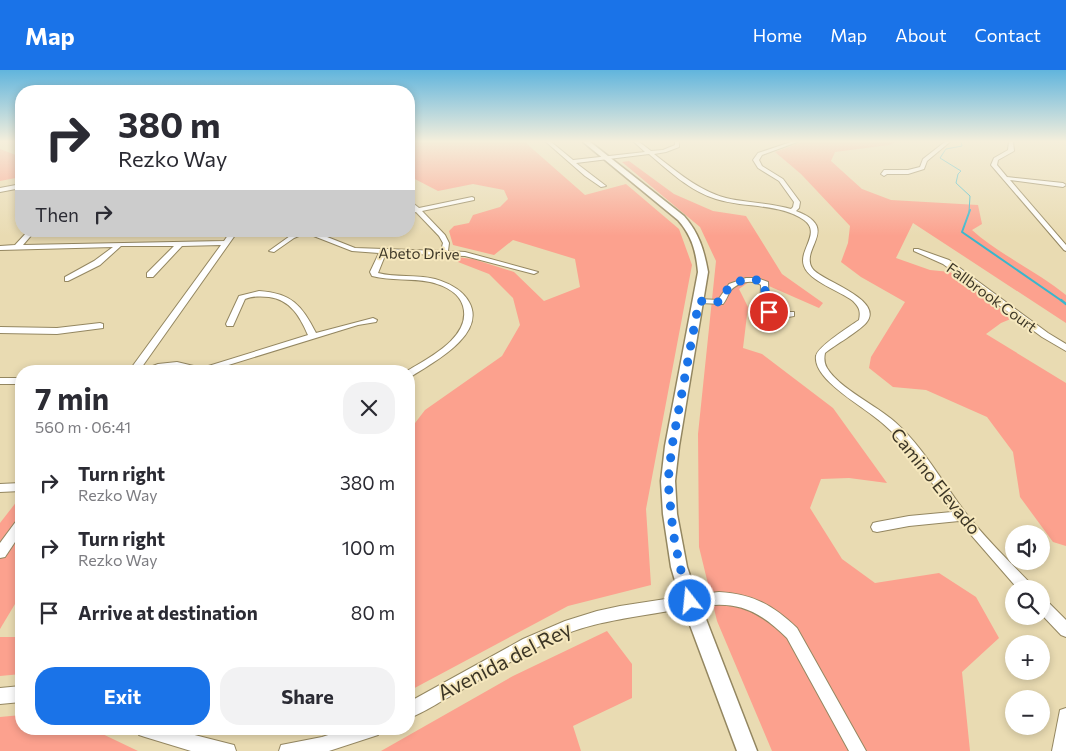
<!DOCTYPE html>
<html lang="en">
<head>
<meta charset="utf-8">
<style>
  :root { --surface:#fff; --page:#f2f2f3; --text:#2b2b33; --muted:#7c7c81; --accent:#1a73e8 }
  body { margin:0; font-family:Commissioner,sans-serif; background:var(--page); color:var(--text); height:100vh; display:flex; flex-direction:column; font-size:19px; white-space:nowrap }
  * { box-sizing:border-box; margin:0 }
  p { font-size:16px; color:var(--muted) }
  .icon { flex:none; width:28px; height:28px; fill:none; stroke:currentColor; stroke-width:2; stroke-linecap:round; stroke-linejoin:round }
  .map { position:relative; flex:1; overflow:hidden }
  .sheet { position:absolute; left:15px; top:295px; width:400px; height:370px; display:flex; flex-direction:column; background:var(--surface); border-radius:20px; box-shadow:0 2px 8px #0003 }
  .sheet>* { flex:none }
  .hud { position:absolute; left:15px; top:15px; width:400px; height:152px; border-radius:20px; box-shadow:0 2px 8px #0003; background:#fff; color:var(--text); overflow:hidden }
  .fabs { position:absolute; left:1005px; top:455px; display:grid; gap:10px }
  .fabs a { display:grid; place-items:center; width:45px; height:45px; border-radius:50%; background:var(--surface); box-shadow:0 2px 8px #0003; font-size:25px }
  .pin { position:absolute; display:grid; place-items:center; width:42px; height:42px; color:#fff; margin:-21px; border:2px solid #fff; border-radius:50%; box-shadow:0 1px 5px #0007 }
  .me { position:absolute; width:55px; margin:-28px; rotate:344deg; stroke-linejoin:round; filter:drop-shadow(0 0 4px #0008) }
  .turn { display:flex; align-items:center; gap:18px; height:105px; padding:0 20px; font-size:22px }
  .turn .icon { width:65px; height:65px; stroke-width:2.5 }
  .turn b { display:block; font-size:35px; line-height:42px }
  .then { display:flex; align-items:center; height:48px; padding:0 20px; background:#0003; gap:10px; font-size:19px }
  .round { display:grid; place-items:center; flex:none; width:52px; height:52px; border-radius:20px; background:var(--page) }
  .headline { display:flex; align-items:center; justify-content:space-between; height:85px; padding:0 20px }
  h1 { font-size:30px; font-weight:700; line-height:38px }
  .action { display:flex; gap:10px; margin-top:auto; padding:10px 20px }
  .action a { flex:1; height:58px; border-radius:20px; background:var(--accent); color:#fff; font-size:20px; font-weight:700; line-height:58px; text-align:center }
  .action a+a { background:var(--page); color:var(--text) }
  ul { padding:0; list-style:none }
  li { display:flex; align-items:center; gap:15px; height:65px; padding:0 20px }
  li div { flex:1 }
  li b { display:block; font-size:19px }
  li em { font-style:normal }
  header { display:flex; align-items:center; gap:30px; box-sizing:border-box; height:70px; padding:0 25px; background:var(--accent); color:#fff }
  header strong { font-size:24px }
  nav { display:flex; gap:28px; margin-inline-start:auto; font-size:18px }
  .map>svg:first-child { display:block }
  .green { fill:#fca18e }
  .lines { fill:none; stroke-linecap:round; stroke-linejoin:round }
  .stream-far2 { stroke:#38b7cd; stroke-width:1 }
  .stream-far1 { stroke:#38b7cd; stroke-width:2 }
  .stream { stroke:#38b7cd; stroke-width:2.5 }
  .minor-casing { stroke:#948761; stroke-width:2 }
  .major-casing { stroke:#948761; stroke-width:3 }
  .minor { fill:#fff; fill-rule:evenodd }
  .major { fill:#fff; fill-rule:evenodd }
  .route { stroke:#1a73e8; stroke-width:9; stroke-dasharray:0 16.2 }
  .labels { text-anchor:middle; dominant-baseline:central; stroke-width:4; stroke-linejoin:round; paint-order:stroke }
  .far-street-label { font-size:15px; fill:#3c3626; stroke:#f6e8be }
  .street-label { font-size:18px; fill:#3c3626; stroke:#f6e8be }
  .near-street-label { font-size:21px; fill:#3c3626; stroke:#f6e8be }
</style>
</head>
<body>
<header>
<strong>Map</strong>
<nav><a>Home</a><a>Map</a><a>About</a><a>Contact</a></nav>
</header>
<div class="map">
<svg width="1066" height="681" viewBox="0 0 1066 681">
  <rect width="100%" height="100%" fill="#e9dbb2"/>
  <!-- green -->
  <g class="green">
    <path d="M409,71h118v3l58,51 41,-11 53,45 13,36 -46,244 5,76 -83,21 -159,85v-260l16,-21 77,-54 18,-31 -7,-27 -24,-24 -31,-12 -2,-5 17,2 41,13 30,29 36,-14 -5,-28 -62,-19 -19,15 -41,-10 -4,-14 5,-5 15,-3 4,-8 27,-8 8,-8 -4,-9 -31,-6 -35,7 -29,-15z"/>
    <path d="M804,71h96l-11,4 -54,7 -4,9 31,28 29,11 87,5 4,19 -10,6c29,26 65,41 94,65v28l-153,-100 -17,35 34,12 20,2 63,46 -12,5 -15,11 80,49v163l-13,-4 -33,-45 -7,-45 -26,-35 -61,-27 -33,-3 -24,-19 2,-11 34,-55 -44,-25 -20,-15 7,-19 2,-17 -49,-52 -26,-22z"/>
    <path d="M0,79l21,8v20l-21,4z"/>
    <path d="M629,91l45,33 39,17 33,5 36,58 41,29 -4,5 -66,-29 -14,10 9,18 -5,41 19,6 71,54 54,75 -38,-5 -28,1 -11,29 32,51 33,24 64,-10 37,24 23,41 -37,34 8,79h-198l-55,-130 -18,-74 -1,-113 18,-173 -16,-34 -78,-65z"/>
    <path d="M21,426v98l-21,35v-106z"/>
    <path d="M607,561l25,33v34l-59,28 8,25h-200l132,-75z"/>
    <path d="M0,567h21v37l-21,2z"/>
    <path d="M21,645v14h71l46,22h-138v-34z"/>
  </g>
  <g class="lines">
    <!-- stream-far2 -->
    <path class="stream-far2" d="M961,71l1,5 -16,3 -6,9 21,13 -3,3 -2,9 14,13 -1,16"/>
    <!-- stream-far1 -->
    <path class="stream-far1" d="M970,140l-8,22 100,69"/>
    <!-- stream -->
    <path class="stream" d="M1061,230l5,4"/>
    <!-- minor casing -->
    <g class="minor-casing">
      <g id="minor">
        <path d="M545,71h5l23,19 72,-8 -12,-11h5l13,10 12,-1 12,-5v-4h4v6l-13,5 -12,2c22,17 45,37 72,44 21,5 44,5 65,11l2,-2 1,-5 -15,-21 -21,-13 -5,-8 5,-7 36,-12h6l-38,14 -3,5 3,6 21,13 17,23 -1,6 -3,3c45,17 4,37 16,57 8,13 74,31 54,55 -8,9 -31,22 -41,30 -1,5 -1,10 2,15 13,21 49,37 68,54 29,26 47,60 70,90 20,26 44,49 67,73l2,4h-16l-59,-68 -50,5 -32,6 -4,-1 -2,-4 2,-4 4,-1 32,-6 43,-4c-24,-34 -45,-72 -80,-97 -15,-12 -59,-37 -56,-59 1,-9 34,-30 43,-36 2,-9 0,-13 -6,-19 -13,-10 -44,-20 -49,-35 -6,-16 18,-33 0,-46 -25,-17 -60,-12 -88,-21 -26,-8 -47,-28 -67,-45l-73,9 30,23 -5,1 -16,-11z"/>
        <path d="M946,71h5l-24,20 -3,8 -16,5h-21l-3,2 -3,-2 3,-4h24l12,-3 3,-8z"/>
        <path d="M1009,71h4l1,10 -16,9 -1,5 10,12 56,6 3,2 -3,2 -53,-7 56,65v6l-2,-1 -73,-85 3,-7 14,-8z"/>
        <path d="M21,114v4l-21,4v-4z"/>
        <path d="M472,127l2,1v2l-52,11 23,24 4,8 -1,8 17,1 73,20 -4,2 -69,-18 -79,-3 -8,20c18,5 38,1 57,6 13,4 27,10 34,23 18,32 -35,60 -57,74l-3,1v-6h-2c21,-13 65,-34 56,-65 -4,-14 -20,-21 -33,-24 -19,-4 -39,-1 -58,-6l-2,-4 9,-19 -27,-2 -46,-18 -12,5 -20,14 -5,-1 21,-15 9,-5h13l43,17 86,3 2,-8 -4,-7 -23,-24 -7,2v-4l4,-1 -4,-4v-5l10,8z"/>
        <path d="M28,161h7l-12,14 201,-4 7,-10h7l-99,140h-10l92,-126 -39,1 -29,31h-6v-4l27,-27h-53l-21,19 -32,16h-3v-4l29,-16 19,-14 -113,3v-4l15,-1z"/>
        <path d="M914,179h4l31,11 99,73 18,11v7l-24,-14 -99,-73 -29,-13z"/>
        <path d="M746,208h11l11,4 1,25 9,5h16v4c-10,2 -30,3 -33,-10 -1,-6 0,-15 0,-21 -9,-6 -22,-3 -30,5 -3,4 -4,9 -8,14l-24,-1 -4,-2 4,-2 19,1 11,-16z"/>
        <path d="M259,221c32,2 43,14 57,42l57,-15 4,2 -1,2 -18,3 -149,46h-19l-14,-3 -32,3 1,-2 13,-5 19,-2 25,6 106,-33c-8,-18 -17,-35 -39,-38 -8,-1 -16,-1 -24,2l-12,27h-6l-1,-2 13,-28z"/>
        <path d="M100,253l3,1v4l-46,6 -57,-1v-6l57,1z"/>
        <rect x="0" y="308" width="21" height="6"/>
        <path d="M21,413v8l-21,1v-8z"/>
        <path d="M21,449v14l-16,24 -5,1v-15l17,-23z"/>
        <path d="M719,522c34,2 54,13 78,36l69,123h-17l-62,-113c-41,-41 -65,-36 -118,-27 -40,7 -80,11 -117,29 -35,17 -69,38 -103,57 -13,7 -26,16 -40,21v-16l114,-63 42,-18 32,-10 23,-5 65,-10z"/>
        <path d="M1041,528l5,2 20,20v17l-5,-2 -20,-21z"/>
        <path d="M21,616v16l-21,2v-16z"/>
        <path d="M1066,638v43h-14l8,-41z"/>
        <path d="M137,659h34l63,16 2,6h-45l-46,-14 -6,-2z"/>
        <path d="M347,659h33l-2,6 -49,16h-50l2,-6 41,-8z"/>
      </g>
    </g>
    <!-- major casing -->
    <g class="major-casing">
      <path id="major" d="M582,71h7l95,75c15,17 20,34 24,56l-29,174 -4,35 2,33 10,53 12,34 58,150h-20l-56,-150 -10,-34 -8,-53 -2,-33 4,-35 33,-174c-2,-21 -6,-36 -20,-52z"/>
    </g>
    <!-- minor -->
    <use href="#minor" class="minor"/>
    <!-- major -->
    <use href="#major" class="major"/>
  </g>
  <!-- sky -->
  <linearGradient id="sky" x2="0" y2="1"><stop stop-color="#61b5dd"/><stop offset="0.43" stop-color="#f5efdc"/><stop offset="1" stop-color="#f5efdc" stop-opacity="0"/></linearGradient>
  <rect width="1066" height="166" fill="url(#sky)"/>
  <g class="lines">
    <!-- route -->
    <path class="route" d="M690,531l-10,-34 -7,-35 -5,-51 4,-35 27,-145 21,1c5,-4 4,-9 8,-13 8,-10 28,-13 37,-5v23l4,5"/>
  </g>
  <g class="labels">
    <!-- far-street labels -->
    <g class="far-street-label">
      <text transform="translate(419 183) rotate(1)">Abeto Drive</text>
      <text transform="translate(992 227) rotate(36)">Fallbrook Court</text>
    </g>
    <!-- street labels -->
    <g class="street-label">
      <text transform="translate(936 411) rotate(51)">Camino Elevado</text>
    </g>
    <!-- near-street labels -->
    <g class="near-street-label">
      <text transform="translate(504 590) rotate(-27)">Avenida del Rey</text>
    </g>
  </g>
</svg>
<div class="fabs">
<a><svg class="icon" aria-label="sound" viewBox="0 0 24 24"><path d="M4 9h4l5-4v14l-5-4H4zM17 9q2 3 0 6"/></svg></a>
<a><svg class="icon" aria-label="search" viewBox="0 0 24 24"><circle cx="10" cy="10" r="6"/><path d="M15 15l6 6"/></svg></a>
<a>+</a>
<a>−</a>
</div>
<div class="pin" style="left:769px;top:242px;background:#d93025"><svg class="icon" aria-label="arrive" viewBox="0 0 24 24"><path d="M6 21V4h12l-3 4 3 4H6"/></svg></div>
<svg class="me" style="left:690px;top:531px" viewBox="-20 -20 40 40"><circle r="17" fill="#1a73e8" stroke="#fff" stroke-width="3"/><path d="M0-11L8 9 0 5-8 9z" fill="#fff"/></svg>
<div class="hud">
<div class="turn"><svg class="icon" aria-label="right" viewBox="0 0 24 24"><path d="M7 20v-9h11M14 6l5 5-5 5"/></svg><div><b>380 m</b>Rezko Way</div></div>
<div class="then">Then<svg class="icon" aria-label="right" viewBox="0 0 24 24"><path d="M7 20v-9h11M14 6l5 5-5 5"/></svg></div>
</div>
<section class="sheet">
<div class="headline"><div><h1>7 min</h1><p>560 m · 06:41</p></div><a class="round"><svg class="icon" aria-label="close" viewBox="0 0 24 24"><path d="M6 6l12 12M18 6L6 18"/></svg></a></div>
<ul>
<li><svg class="icon" aria-label="right" viewBox="0 0 24 24"><path d="M7 20v-9h11M14 6l5 5-5 5"/></svg><div><b>Turn right</b><p>Rezko Way</p></div><em>380 m</em></li>
<li><svg class="icon" aria-label="right" viewBox="0 0 24 24"><path d="M7 20v-9h11M14 6l5 5-5 5"/></svg><div><b>Turn right</b><p>Rezko Way</p></div><em>100 m</em></li>
<li><svg class="icon" aria-label="arrive" viewBox="0 0 24 24"><path d="M6 21V4h12l-3 4 3 4H6"/></svg><div><b>Arrive at destination</b></div><em>80 m</em></li>
</ul>
<div class="action"><a>Exit</a><a>Share</a></div>
</section>
</div>
</body>
</html>
